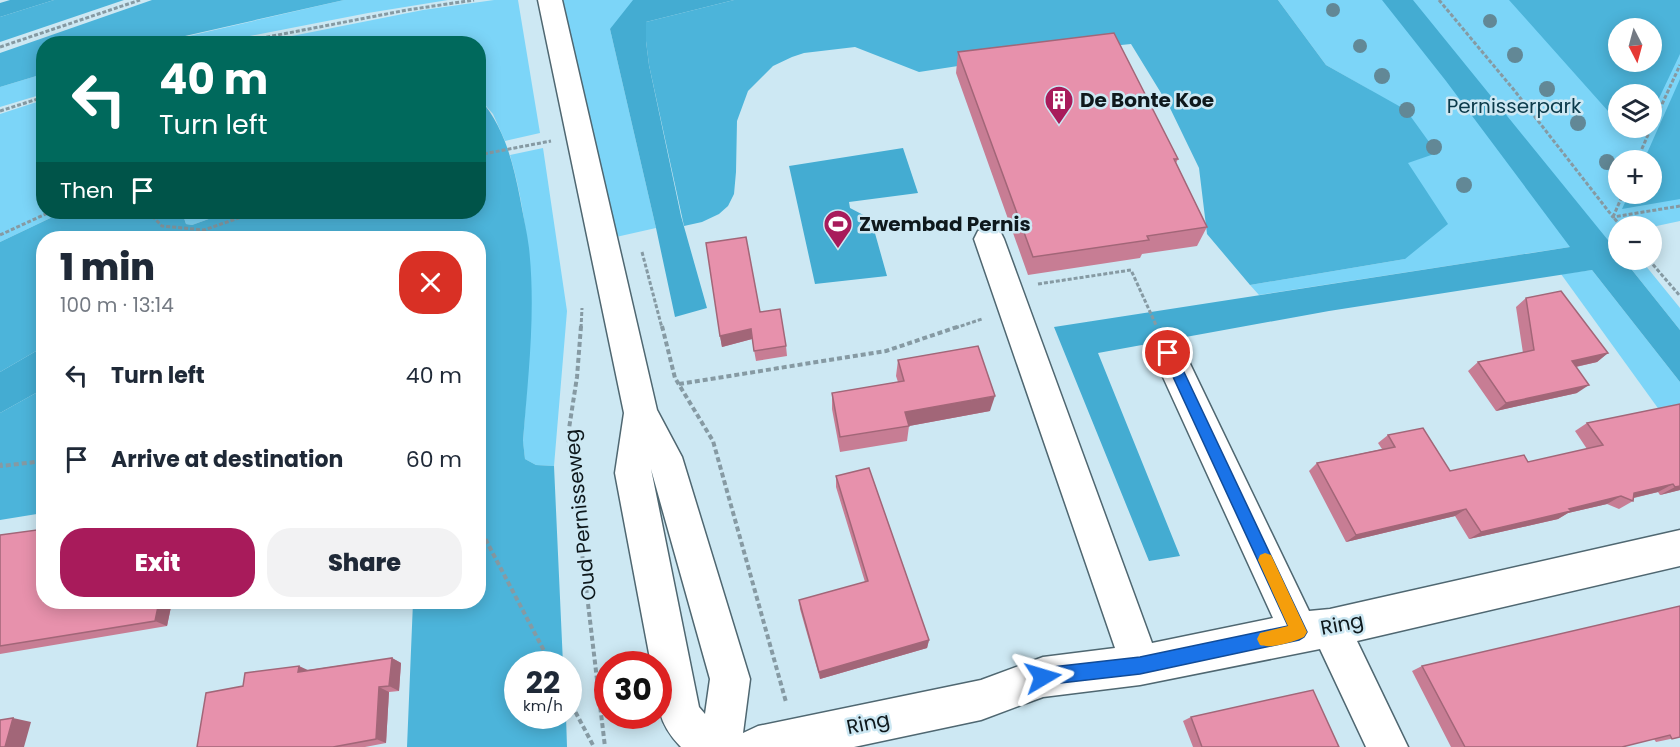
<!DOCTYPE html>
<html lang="en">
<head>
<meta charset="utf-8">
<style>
  :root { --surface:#fff; --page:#f2f2f3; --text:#1f2937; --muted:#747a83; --accent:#a81b5b }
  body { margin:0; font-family:Poppins,sans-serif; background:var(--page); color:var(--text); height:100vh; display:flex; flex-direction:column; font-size:22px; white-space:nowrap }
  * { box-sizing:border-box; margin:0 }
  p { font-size:20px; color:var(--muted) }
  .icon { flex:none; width:33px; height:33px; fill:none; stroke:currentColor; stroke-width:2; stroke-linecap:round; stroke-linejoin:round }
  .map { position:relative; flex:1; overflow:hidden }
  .panel { position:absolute; left:36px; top:231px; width:450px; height:378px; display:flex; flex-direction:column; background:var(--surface); border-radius:24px; box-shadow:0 3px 15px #0003 }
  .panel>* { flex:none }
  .banner { position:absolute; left:36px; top:36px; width:450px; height:183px; border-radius:24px; box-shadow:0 3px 15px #0003; background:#00695c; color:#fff; overflow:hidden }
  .needle { width:39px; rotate:174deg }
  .buttons { position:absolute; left:1608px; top:18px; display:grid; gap:12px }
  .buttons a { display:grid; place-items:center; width:54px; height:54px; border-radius:50%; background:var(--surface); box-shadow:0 3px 15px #0003; font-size:30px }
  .speed { position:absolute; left:504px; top:651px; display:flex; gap:12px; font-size:30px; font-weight:700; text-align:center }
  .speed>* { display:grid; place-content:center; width:78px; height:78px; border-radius:50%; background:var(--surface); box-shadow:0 3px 15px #0003; line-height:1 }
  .speed small { font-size:15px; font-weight:400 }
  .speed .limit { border:9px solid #d22; background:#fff; color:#111 }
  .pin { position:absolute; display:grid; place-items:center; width:51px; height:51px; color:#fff; margin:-26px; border:3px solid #fff; border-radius:50%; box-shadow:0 2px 6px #0007 }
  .me { position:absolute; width:66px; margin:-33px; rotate:83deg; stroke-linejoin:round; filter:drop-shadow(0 0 4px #0008) }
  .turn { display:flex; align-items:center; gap:21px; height:126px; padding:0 24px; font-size:27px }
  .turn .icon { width:78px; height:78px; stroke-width:2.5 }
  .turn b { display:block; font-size:42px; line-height:51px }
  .then { display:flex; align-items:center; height:57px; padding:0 24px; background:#0003; gap:12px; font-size:22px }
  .round { display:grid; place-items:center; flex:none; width:63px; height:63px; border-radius:24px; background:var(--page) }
  .headline { display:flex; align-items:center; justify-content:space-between; height:102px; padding:0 24px }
  h1 { font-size:36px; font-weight:800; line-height:45px }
  .primary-button { display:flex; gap:12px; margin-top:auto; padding:12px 24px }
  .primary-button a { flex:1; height:69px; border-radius:24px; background:var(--accent); color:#fff; font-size:24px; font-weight:800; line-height:69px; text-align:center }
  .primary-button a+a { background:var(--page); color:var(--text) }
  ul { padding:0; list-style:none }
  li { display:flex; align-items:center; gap:18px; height:84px; padding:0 24px }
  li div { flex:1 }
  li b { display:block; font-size:22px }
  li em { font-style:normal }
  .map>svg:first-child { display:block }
  .green { fill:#7cd5f8; fill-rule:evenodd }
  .forest { fill:#4cb4da; fill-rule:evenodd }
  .water { fill:#44acd2 }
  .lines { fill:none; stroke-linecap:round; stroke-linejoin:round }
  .minor-casing { stroke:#4f6771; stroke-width:3 }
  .path-far1 { stroke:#869aa3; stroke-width:3; stroke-dasharray:4 2; stroke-linecap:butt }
  .path { stroke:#869aa3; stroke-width:4; stroke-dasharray:5 3; stroke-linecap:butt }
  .minor { fill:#fff; fill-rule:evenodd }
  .tree { fill:#628896 }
  .wall { fill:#c77d94 }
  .shaded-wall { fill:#a26678 }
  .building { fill:#e791ac; stroke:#a26678; stroke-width:1.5 }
  .route { fill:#1a73e8; stroke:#114b97; stroke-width:1.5 }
  .slow { fill:#f59e0b }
  .labels { text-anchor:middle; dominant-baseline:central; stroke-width:5; stroke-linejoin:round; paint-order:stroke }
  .poi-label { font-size:20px; font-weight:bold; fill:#0e181c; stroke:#cde8f3; text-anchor:start }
  .park-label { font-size:20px; fill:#0b3a4a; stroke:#cde8f3 }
  .street-label { font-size:20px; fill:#0e181c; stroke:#cde8f3 }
</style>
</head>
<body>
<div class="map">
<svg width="1680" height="747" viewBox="0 0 1680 747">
  <rect width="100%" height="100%" fill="#cde8f3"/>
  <!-- green -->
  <g class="green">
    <path d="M344,0h104l-80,13 -154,30 -60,1z"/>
    <path d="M494,0h24l22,133 -35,8 -12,-27 -14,-16 -1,-54h-227l172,-34z"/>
    <path d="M563,0h138l-91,29 46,199 -40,9z"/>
    <path d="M1278,0h402v221l-28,6 -34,-1v24l-48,-3 -311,48 -9,-10 155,-26 3,-97 13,-4 -51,-68 -44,-25zM1618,28h34v34h-34zM1618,94h34v34h-34zM1618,160h34v34h-34z"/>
    <path d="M43,74v20l-43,13v-20z"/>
    <path d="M43,100l1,112h19l-63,30v-128z"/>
    <path d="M543,148l24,163 -13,155 -18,-1 -11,-6 -2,-17c7,-103 16,-186 -13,-287z"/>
    <path d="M182,212h46l-36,13 -6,-1z"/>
    <path d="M1624,260h17l39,48v22z"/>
    <path d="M1592,270l88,112v47h-7l-112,-155z"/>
  </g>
  <!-- forest -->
  <g class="forest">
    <path d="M54,0h70l-124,42v-25z"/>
    <path d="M152,0h192l-190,43 -110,1 -1,30 -43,13v-34z"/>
    <path d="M734,0h544l48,65 80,45 31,43 -29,10 40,61 -43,35 -155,26 -43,-51 -8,-66 -30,-62 -38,-62 -88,9 -124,19 -64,-25 -51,6 -12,4 -19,9 -25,25 -11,30 -1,51 -2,22 -6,12 -9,8 -17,8 -18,4 -35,-161 -3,-24v-19z"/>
    <path d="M1509,0h171v54l-28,59v-19h-34v25l-2,1zM1618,28h34v34h-34z"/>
    <path d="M1680,79v120l-58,10 7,-15h23v-34h-8z"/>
    <path d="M479,98c25,28 34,64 41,100 3,17 7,34 9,50 7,64 -1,130 -6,193l2,18 11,6 18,1 9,198h-45v52h48l1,31h-160l6,-145h65v-282l7,-3 -7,-79h-434l-1,109 -43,25v-130l63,-30h119l4,12 6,1 36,-13h250z"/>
    <path d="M43,389v124l-43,7v-107z"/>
  </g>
  <!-- water -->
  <g class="water">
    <path d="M10,0h44l-54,17v-14z"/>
    <path d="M633,0h101l-88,22v19l3,24 32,151 26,92 -32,9 -19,-89 -46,-199z"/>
    <path d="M1382,0h31l203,250h2v10h6l56,70v52l-88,-112 -263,41 -231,42 82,203 -31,5 -95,-234 516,-80 -124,-166z"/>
    <path d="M903,148l15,45 -69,9 1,6 21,11 16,57 -72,8 -26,-118z"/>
    <path d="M43,347v42l-43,24v-41z"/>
  </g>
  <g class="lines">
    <!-- minor casing -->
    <g class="minor-casing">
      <path id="minor" d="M538,0h24l95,410 25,47 68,222 -7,54 15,-7 223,-46 62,-23 72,-9 -141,-409 4,-8 11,-4 11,4 4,8 148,404 121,-25 -121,-265 4,-10 12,-4 12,4 129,268 21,-2 350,-79v36l-323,75 51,106h-42l-46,-98 -180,36 -97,12 -62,23 -127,27h-173c-27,-28 -23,-46 -23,-83h-7l-36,-191 9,-60zM651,469l59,210 -5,35 -6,-7z"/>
    </g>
    <!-- path-far1 -->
    <g class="path-far1">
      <path d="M1439,0l75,90 99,127 67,-11"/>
      <path d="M231,44l176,-34 67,-10"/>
      <path d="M0,47l140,-47"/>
      <path d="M0,111l44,-14"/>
      <path d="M1652,126l28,-61"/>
      <path d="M478,155l73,-14"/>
      <path d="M1637,160l14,-32"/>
      <path d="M148,212l14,14 42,4 52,-18"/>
      <path d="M1621,226l-8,-9 10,-23"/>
      <path d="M0,235l50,-23"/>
      <path d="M642,252l20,76"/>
      <path d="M1649,260l31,36"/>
      <path d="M1038,284l93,-14 25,55"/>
      <path d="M581,328l1,-20"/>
      <path d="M955,328l27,-9"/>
    </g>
    <!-- path -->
    <g class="path">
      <path d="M581,326l-4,51 -9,58 37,312"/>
      <path d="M662,326l13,52 38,63 73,261"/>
      <path d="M679,384l207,-33 74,-25"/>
      <path d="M0,463l1,3 43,-5"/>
      <path d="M478,525l73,139"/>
      <path d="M568,698l26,49"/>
    </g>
    <!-- minor -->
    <use href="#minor" class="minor"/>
  </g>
  <!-- trees -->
  <g class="tree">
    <circle cx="1333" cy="10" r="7"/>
    <circle cx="1490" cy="21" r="7"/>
    <circle cx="1360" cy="46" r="7"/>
    <circle cx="1515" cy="55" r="8"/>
    <circle cx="1382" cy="76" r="8"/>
    <circle cx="1547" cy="89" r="8"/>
    <circle cx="1407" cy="110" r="8"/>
    <circle cx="1578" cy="123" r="8"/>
    <circle cx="1434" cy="147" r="8"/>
    <circle cx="1607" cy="162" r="8"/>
    <circle cx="1464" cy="185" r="8"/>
  </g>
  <!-- wall -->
  <g class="wall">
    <path d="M958,52l220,107 -2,4 31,64 -10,19 -55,8 -2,4 -112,17 -72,-202z"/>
    <path d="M1526,298l82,55 -11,9 -21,5 1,26 -81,18 -28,-40 10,-9 45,-9 -7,-46z"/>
    <path d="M760,312l26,34 1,10 -31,5 -4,-22 -30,8 -2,-11z"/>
    <path d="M898,360l92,51 -81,15 -2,15 -67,11 -8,-43v-16l66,-11 -2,-6z"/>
    <path d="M1587,423l93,67 -20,5 -2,-3 -24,6 -1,3 -14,8 -12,-5 -39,9 -10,6 -89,20 -14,-23 -109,26 -37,-71 8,-8 65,-14 -4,-6 10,-8 62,36 78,-9 59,-13 -12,-18z"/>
    <path d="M836,476l93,164 -2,8 -107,31 -20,-70 -1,-9 66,-18 -29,-95z"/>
    <path d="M0,535l44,67h128l-5,24 -167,28z"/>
    <path d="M392,658l9,5 -2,28 -10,1 -3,51 -21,4h-168l46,-61 65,-16z"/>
    <path d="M1422,666l258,71 -24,5 -2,-3 -32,8h-171l-39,-76z"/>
    <path d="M1191,717l148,30h-146l-10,-26z"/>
  </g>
  <!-- shaded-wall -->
  <g class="shaded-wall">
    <path d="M751,329l1,10 -30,8 -2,-11z"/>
    <path d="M1608,353l-11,9 -36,8 11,-9z"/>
    <path d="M1589,385l-12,8 -81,18 10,-8z"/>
    <path d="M995,396l-5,15 -81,15 -4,-14z"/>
    <path d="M1673,484l-15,8 -30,7 6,-6z"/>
    <path d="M1680,486v4l-20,5 15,-8z"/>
    <path d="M1621,496l-14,8 -39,9 -10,6 -89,20 12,-7 88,-23z"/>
    <path d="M1466,509l-11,7 -109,26 10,-7z"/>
    <path d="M159,602h13l-5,24 -12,-5z"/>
    <path d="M929,640l-2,8 -107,31 -1,-7z"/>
    <path d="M392,658l9,5 -2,28 -10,-5z"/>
    <path d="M299,666l11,5 -12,1z"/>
    <path d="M379,687l10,5 -3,51 -10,-4z"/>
    <path d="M13,718l18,4 -7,25h-19z"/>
  </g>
  <!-- building -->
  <g class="building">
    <path d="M1114,33l64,126h-4l33,68 -60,9 2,4 -116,17 -75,-205z"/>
    <path d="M746,237l14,75 20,-3 6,37 -32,5 -3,-22 -31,7 -14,-93z"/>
    <path d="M1561,291l47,62 -36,8 17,24 -83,18 -28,-41 56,-12 -8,-52z"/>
    <path d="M978,346l17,50 -90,16 4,14 -69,11 -8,-44 72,-12 -6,-21z"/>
    <path d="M1680,404v82l-5,1 -2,-3 -39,9 -1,8 -12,-5 -52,13 2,2 -90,21 -15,-23 -110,26 -39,-72 78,-16 -7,-12 35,-7 27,43 74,-16 4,7 75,-17 -16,-22z"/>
    <path d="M869,468l60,172 -110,32 -20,-72 69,-19 -32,-105z"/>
    <path d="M44,529v73h115l-4,19 -155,25v-111z"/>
    <path d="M1680,606v131l-8,2 -2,-4 -48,12h-157l-43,-81z"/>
    <path d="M392,658l-3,28 -10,1 -3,52 -43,8h-136l9,-54 37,-7 2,-13 54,-7 -1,6z"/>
    <path d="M1313,690l26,57h-137l-11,-30z"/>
    <path d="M13,718l-8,29h-5v-27z"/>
  </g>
  <!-- route -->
  <path class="route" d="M1168,347l5,2 2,4 132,279 -3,5 -5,3 -159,34 -97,11 -5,-3 -3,-5 3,-6 5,-3 97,-11 148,-31 -126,-273 2,-4z"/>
  <!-- slow -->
  <path class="slow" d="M1265,553l6,2 36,77 -3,5c-11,5 -33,12 -44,8l-3,-6 3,-6 28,-7 -30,-66 2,-5z"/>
  <!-- icons -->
  <defs>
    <g id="building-pin" transform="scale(1.5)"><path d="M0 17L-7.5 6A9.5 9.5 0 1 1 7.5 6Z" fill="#a81b5b" stroke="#cde8f3"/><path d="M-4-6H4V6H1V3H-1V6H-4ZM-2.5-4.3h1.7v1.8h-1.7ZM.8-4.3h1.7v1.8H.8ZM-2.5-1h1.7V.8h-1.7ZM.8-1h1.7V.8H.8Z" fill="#fff"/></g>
    <g id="stadium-pin" transform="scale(1.5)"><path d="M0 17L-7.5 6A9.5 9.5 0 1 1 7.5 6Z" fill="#a81b5b" stroke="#cde8f3"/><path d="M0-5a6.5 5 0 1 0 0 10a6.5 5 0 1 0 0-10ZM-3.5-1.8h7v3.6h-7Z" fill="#fff"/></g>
  </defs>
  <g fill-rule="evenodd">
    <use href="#building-pin" x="1059" y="100"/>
    <use href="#stadium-pin" x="838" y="224"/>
  </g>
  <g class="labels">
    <!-- poi labels -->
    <g class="poi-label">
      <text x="1080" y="100">De Bonte Koe</text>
      <text x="859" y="224">Zwembad Pernis</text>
    </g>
    <!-- park labels -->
    <g class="park-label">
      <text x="1514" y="106">Pernisserpark</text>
    </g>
    <!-- street labels -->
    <g class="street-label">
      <text transform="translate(580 515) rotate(-96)">Oud Pernisseweg</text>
      <text transform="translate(1342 624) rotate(-11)">Ring</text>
      <text transform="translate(868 723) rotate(-12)">Ring</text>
    </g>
  </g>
</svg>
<div class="buttons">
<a><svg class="needle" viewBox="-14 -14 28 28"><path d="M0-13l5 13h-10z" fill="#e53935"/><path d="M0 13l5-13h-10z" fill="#747a83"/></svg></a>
<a><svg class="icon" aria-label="layers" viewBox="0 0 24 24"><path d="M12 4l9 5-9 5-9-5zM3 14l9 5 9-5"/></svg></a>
<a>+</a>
<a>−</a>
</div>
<div class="speed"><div>22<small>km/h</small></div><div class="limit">30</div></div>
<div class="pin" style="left:1168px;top:353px;background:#d93025"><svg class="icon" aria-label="arrive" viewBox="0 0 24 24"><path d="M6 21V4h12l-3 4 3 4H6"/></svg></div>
<svg class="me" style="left:1043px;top:677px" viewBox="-20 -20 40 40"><path d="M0-17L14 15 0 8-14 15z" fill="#1a73e8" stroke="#fff" stroke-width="4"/></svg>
<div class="banner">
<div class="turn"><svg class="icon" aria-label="left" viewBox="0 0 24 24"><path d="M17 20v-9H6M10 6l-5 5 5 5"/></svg><div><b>40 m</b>Turn left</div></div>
<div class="then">Then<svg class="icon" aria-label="arrive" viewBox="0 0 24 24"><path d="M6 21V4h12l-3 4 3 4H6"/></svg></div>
</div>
<section class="panel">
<div class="headline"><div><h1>1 min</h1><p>100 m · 13:14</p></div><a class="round" style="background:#d93025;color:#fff"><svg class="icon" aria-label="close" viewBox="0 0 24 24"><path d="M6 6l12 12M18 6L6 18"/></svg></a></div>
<ul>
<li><svg class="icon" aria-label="left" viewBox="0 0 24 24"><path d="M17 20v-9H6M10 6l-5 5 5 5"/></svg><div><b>Turn left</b></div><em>40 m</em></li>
<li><svg class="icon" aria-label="arrive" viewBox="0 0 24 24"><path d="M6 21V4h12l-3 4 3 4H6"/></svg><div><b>Arrive at destination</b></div><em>60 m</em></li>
</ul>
<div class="primary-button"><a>Exit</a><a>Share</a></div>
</section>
</div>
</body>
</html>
